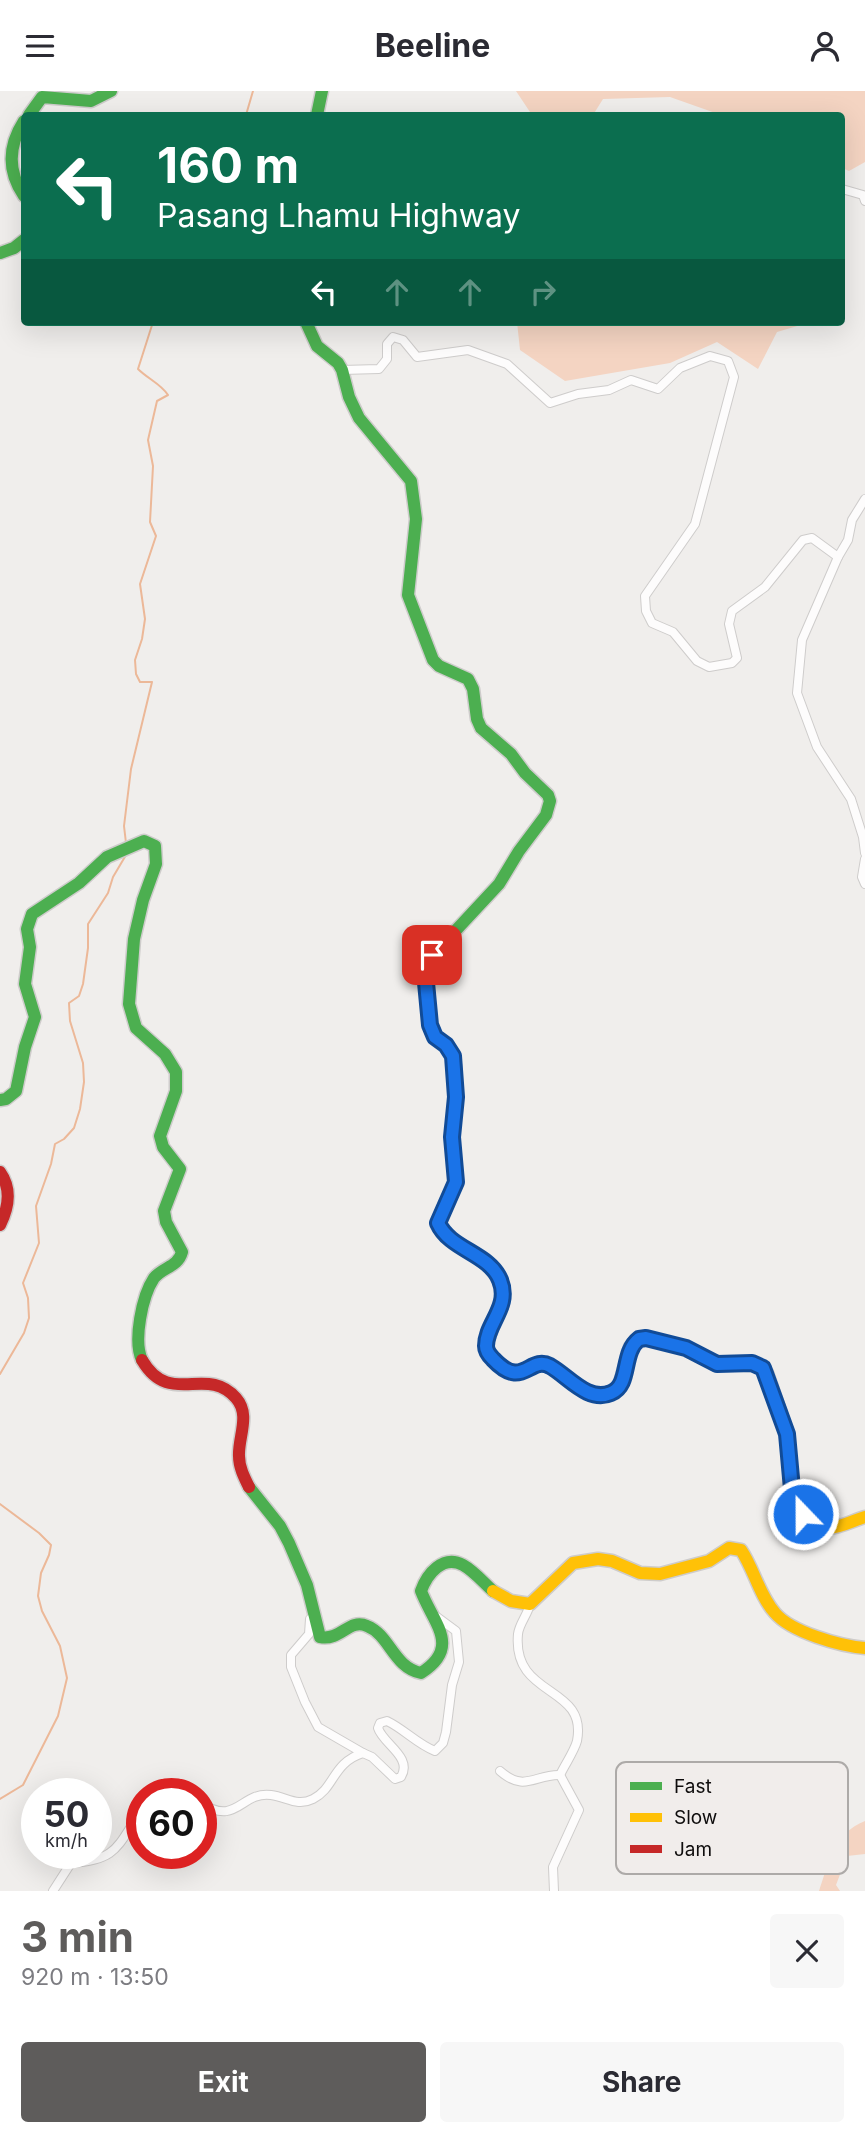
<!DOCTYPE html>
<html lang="en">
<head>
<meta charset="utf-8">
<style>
  :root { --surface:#fff; --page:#f7f7f7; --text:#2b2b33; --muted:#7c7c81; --accent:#5e5c5b }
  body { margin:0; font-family:Inter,sans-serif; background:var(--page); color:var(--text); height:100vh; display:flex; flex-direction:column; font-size:26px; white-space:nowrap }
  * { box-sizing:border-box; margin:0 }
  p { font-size:23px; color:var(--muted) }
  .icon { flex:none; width:38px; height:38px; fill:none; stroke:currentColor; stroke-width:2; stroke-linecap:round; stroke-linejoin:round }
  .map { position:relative; height:1800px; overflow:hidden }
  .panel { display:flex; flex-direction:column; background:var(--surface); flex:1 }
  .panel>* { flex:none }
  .top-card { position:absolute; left:21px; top:21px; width:824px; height:214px; border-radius:7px; box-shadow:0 7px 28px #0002; background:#0b6e4f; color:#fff; overflow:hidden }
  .speed { position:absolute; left:21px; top:1687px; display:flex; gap:14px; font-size:35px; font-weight:700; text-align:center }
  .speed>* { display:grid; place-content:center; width:91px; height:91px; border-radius:50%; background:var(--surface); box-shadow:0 7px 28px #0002; line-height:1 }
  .speed small { font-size:18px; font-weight:400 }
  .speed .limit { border:10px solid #d22; background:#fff; color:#111 }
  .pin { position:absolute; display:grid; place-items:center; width:60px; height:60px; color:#fff; margin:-30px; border-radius:14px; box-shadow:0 4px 10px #0006 }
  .me { position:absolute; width:77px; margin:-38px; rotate:338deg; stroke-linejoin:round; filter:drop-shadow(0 0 5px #0008) }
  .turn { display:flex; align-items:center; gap:24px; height:147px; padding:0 21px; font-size:32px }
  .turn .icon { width:91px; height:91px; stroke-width:2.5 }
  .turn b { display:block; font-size:49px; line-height:60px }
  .lanes { display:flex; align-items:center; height:66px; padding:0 21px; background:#0003; justify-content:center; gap:35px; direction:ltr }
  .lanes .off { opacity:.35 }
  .round { display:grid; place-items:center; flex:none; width:74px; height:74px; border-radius:7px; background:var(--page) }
  .head { display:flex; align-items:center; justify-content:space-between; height:119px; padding:0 21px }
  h1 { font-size:42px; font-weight:700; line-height:52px; color:var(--accent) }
  .cta { display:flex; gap:14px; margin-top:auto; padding:14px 21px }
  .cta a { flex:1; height:80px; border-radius:7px; background:var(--accent); color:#fff; font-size:28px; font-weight:700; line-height:80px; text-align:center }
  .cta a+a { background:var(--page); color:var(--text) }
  header { display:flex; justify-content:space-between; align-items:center; height:91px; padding:0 21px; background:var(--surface); font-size:32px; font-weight:700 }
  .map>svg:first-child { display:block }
  .green { fill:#f4d4c2 }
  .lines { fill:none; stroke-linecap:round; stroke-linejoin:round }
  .stream { stroke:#ecb898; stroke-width:2 }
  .street-casing { stroke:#cecccb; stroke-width:10 }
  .fast-casing { stroke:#cecccb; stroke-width:15 }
  .slow-casing { stroke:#cecccb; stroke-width:15 }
  .jam-casing { stroke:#cecccb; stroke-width:15 }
  .street { stroke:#fdfcfc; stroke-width:8 }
  .fast { stroke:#4caf50; stroke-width:12 }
  .slow { stroke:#ffc107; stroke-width:12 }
  .jam { stroke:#c62828; stroke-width:12 }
  .route-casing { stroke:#114b97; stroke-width:18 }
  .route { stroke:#1a73e8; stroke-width:12 }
  .key { fill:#f1edeb; stroke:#adaaa8; stroke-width:2 }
  .key-label { font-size:19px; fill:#0f0d0d }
</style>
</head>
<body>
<header><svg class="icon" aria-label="menu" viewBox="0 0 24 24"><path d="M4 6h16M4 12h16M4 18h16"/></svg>Beeline<svg class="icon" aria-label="person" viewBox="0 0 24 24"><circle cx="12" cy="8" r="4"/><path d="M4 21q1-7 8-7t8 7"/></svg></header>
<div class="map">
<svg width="865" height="1800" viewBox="0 0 865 1800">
  <rect width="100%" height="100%" fill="#f0eeec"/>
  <!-- green -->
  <g class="green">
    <path d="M516,0h349v71l-16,9 -7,-3v-53h-121l-51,-18 -67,2 -10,16h-61z"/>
    <path d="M517,231h294l-34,10 -19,37 -41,-27 -47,21 -105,18 -45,-31z"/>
    <path d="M865,1730v33l-18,2 -11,29 4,6h-21c10,-29 15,-58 46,-70z"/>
  </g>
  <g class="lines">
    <!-- stream -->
    <g class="stream">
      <path d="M246,24l7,-24"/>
      <path d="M126,752l-2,-17 7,-57 21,-87h-12l-4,-8 -1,-14 7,-21 3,-20 -5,-35 16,-48 -6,-14 3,-56 -5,-26 9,-39 11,-6c-7,-11 -20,-16 -30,-26l15,-47"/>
      <path d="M0,1283l24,-41 5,-15 -1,-20 -5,-15 16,-40 -3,-37 15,-42 4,-20 9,-5 10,-11 6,-19 4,-27 -1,-19 -13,-42 -1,-18 10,-7 4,-12 5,-36v-24l20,-31 5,-16 13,-22"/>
      <path d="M0,1413l39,29 12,12 -2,10 -8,18 -3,23 4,15 18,35 7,32 -9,38 -35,69 -23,14"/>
    </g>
    <!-- street casing -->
    <g class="street-casing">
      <g id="street">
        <path d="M842,98l21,6 2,6"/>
        <path d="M342,279l37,-1 8,-10v-15l6,-7 10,3 14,17 51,-7 39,14 43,39 28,-9 31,-4 22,-10 27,9 22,-21 30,-12 18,5 6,16 -39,147 -50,72 1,15 6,12 21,9 24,29 12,6 23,-4 5,-5 -8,-34 3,-13 33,-24 38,-47 9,-2 26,19 -36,83 -5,53 20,54 34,52 12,38 2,16"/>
        <path d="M838,466l10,-17 4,-20 13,-21"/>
        <path d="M865,768l-3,18 3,7"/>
        <path d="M530,1513c-2,10 -11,20 -12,30 -6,65 70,50 59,107 -3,11 -12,23 -17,34"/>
        <path d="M310,1528l-1,15 -18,21v12l14,35 13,25 45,26"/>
        <path d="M500,1680c25,22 35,3 60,4"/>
        <path d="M201,1712c36,24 40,-12 70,-8 16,2 26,12 42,4 22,-11 19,-36 50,-46l9,4 23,22 6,-2c12,-20 -18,-33 -23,-49l2,-5 7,-2c17,8 30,23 48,30l8,-8 3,-11 6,-47 7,-23 -3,-31 -19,-14"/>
        <path d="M53,1800l18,-28c48,-3 46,-18 71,-53"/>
        <path d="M554,1800l-1,-24 26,-57 -19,-35"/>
      </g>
    </g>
    <!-- fast casing -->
    <g class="fast-casing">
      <g id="fast">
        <path d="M29,24l13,-18 49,4 20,-10"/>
        <path d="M317,24l5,-24"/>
        <path d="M24,30c-16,25 -17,50 0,75"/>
        <path d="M0,162l14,-5 10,-8"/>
        <path d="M306,231l11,24 21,17 4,7 7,27 10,21 52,63 5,38 -8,76 25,65 6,6 29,13 5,10 4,30 4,9 30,26 14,19 23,22 2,6 -4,14 -27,36 -20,33 -67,72 -6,10 4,59 5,12 14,12 6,17v12"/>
        <path d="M0,1009l6,-1 10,-8 9,-44 10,-30 -10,-33 5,-37 -3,-18 5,-15 47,-31 28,-26 37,-16 11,5 1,18 -13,36 -9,39 -5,65 7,24 29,26 11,18v19l-16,45 3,11 17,22 -16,42 2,11 16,30c-4,15 -19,15 -28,26 -12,18 -21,63 -12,82"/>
        <path d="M502,1207l-16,48c2,8 7,13 13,19 20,17 28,-3 49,0l39,26 17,4 15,-8 11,-40 5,-6 7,-3 41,9 34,17 42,1 8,8 13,38"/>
        <path d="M249,1396l31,39 9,17 18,42 13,52c21,4 29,-19 47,-11 23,9 26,41 54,47 41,-26 12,-50 0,-82 6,-17 22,-37 42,-26 11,6 21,18 30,26"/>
      </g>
    </g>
    <!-- slow casing -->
    <g class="slow-casing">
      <g id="slow">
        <path d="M455,987l1,19 -5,40 5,45 -18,41c16,29 66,36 64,75"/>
        <path d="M780,1320c2,9 6,18 7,27 4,26 2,91 41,90 12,0 26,-8 37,-11"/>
        <path d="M493,1500l18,10 19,3 43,-41 25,-4 14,2 28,12 20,1 49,-13 20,-13 12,2c13,19 18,45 34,63 16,19 65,33 90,35"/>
      </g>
    </g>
    <!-- jam casing -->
    <g class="jam-casing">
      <g id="jam">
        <path d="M0,1081c12,17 9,35 0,53"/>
        <path d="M142,1269c28,48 64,4 94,38 15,17 2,39 3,58 0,11 5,21 10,31"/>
      </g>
    </g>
    <!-- street -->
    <use href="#street" class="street"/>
    <!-- fast -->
    <use href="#fast" class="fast"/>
    <!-- slow -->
    <use href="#slow" class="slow"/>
    <!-- jam -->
    <use href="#jam" class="jam"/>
  </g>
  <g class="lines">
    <!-- route casing -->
    <g class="route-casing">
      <path id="route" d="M432,864l-7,17 5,53 5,12 11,8 7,11 3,41 -4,40 4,45 -18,41c12,27 51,30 62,57 11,27 -14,43 -14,66 0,5 4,10 7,13 30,32 36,-4 57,7 18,10 38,37 61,27 20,-8 10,-40 28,-54l7,-1 40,10 31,16 35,-1 11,5 24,66 5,55 11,25"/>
    </g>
    <!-- route -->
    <use href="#route" class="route"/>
  </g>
  <!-- legend -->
  <rect x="616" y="1671" width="232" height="112" rx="10" class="key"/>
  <rect x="630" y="1691" width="32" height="8" fill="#4caf50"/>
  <rect x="630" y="1722" width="32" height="9" fill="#ffc107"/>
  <rect x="630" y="1754" width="32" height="8" fill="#c62828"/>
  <g class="key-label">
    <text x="674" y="1702">Fast</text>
    <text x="674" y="1733">Slow</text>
    <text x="674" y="1765">Jam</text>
  </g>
</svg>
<div class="speed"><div>50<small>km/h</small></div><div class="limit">60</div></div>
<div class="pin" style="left:432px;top:864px;background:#d93025"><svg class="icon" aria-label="arrive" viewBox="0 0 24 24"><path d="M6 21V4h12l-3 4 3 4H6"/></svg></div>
<svg class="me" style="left:803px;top:1423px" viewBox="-20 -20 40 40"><circle r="17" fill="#1a73e8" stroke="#fff" stroke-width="3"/><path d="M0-11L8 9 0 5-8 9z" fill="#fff"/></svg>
<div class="top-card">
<div class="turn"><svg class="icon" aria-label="left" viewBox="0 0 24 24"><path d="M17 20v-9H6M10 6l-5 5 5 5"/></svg><div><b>160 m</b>Pasang Lhamu Highway</div></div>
<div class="lanes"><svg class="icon" aria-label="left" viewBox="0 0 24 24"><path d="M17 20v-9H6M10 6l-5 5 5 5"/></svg><svg class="icon off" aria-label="ahead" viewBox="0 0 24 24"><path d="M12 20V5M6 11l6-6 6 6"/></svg><svg class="icon off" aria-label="ahead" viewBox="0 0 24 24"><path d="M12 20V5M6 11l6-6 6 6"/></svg><svg class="icon off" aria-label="right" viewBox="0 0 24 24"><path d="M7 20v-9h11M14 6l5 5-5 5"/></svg></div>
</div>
</div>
<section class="panel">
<div class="head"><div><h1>3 min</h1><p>920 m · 13:50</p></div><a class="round"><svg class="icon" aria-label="close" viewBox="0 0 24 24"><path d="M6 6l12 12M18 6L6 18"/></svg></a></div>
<div class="cta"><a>Exit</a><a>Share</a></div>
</section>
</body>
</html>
